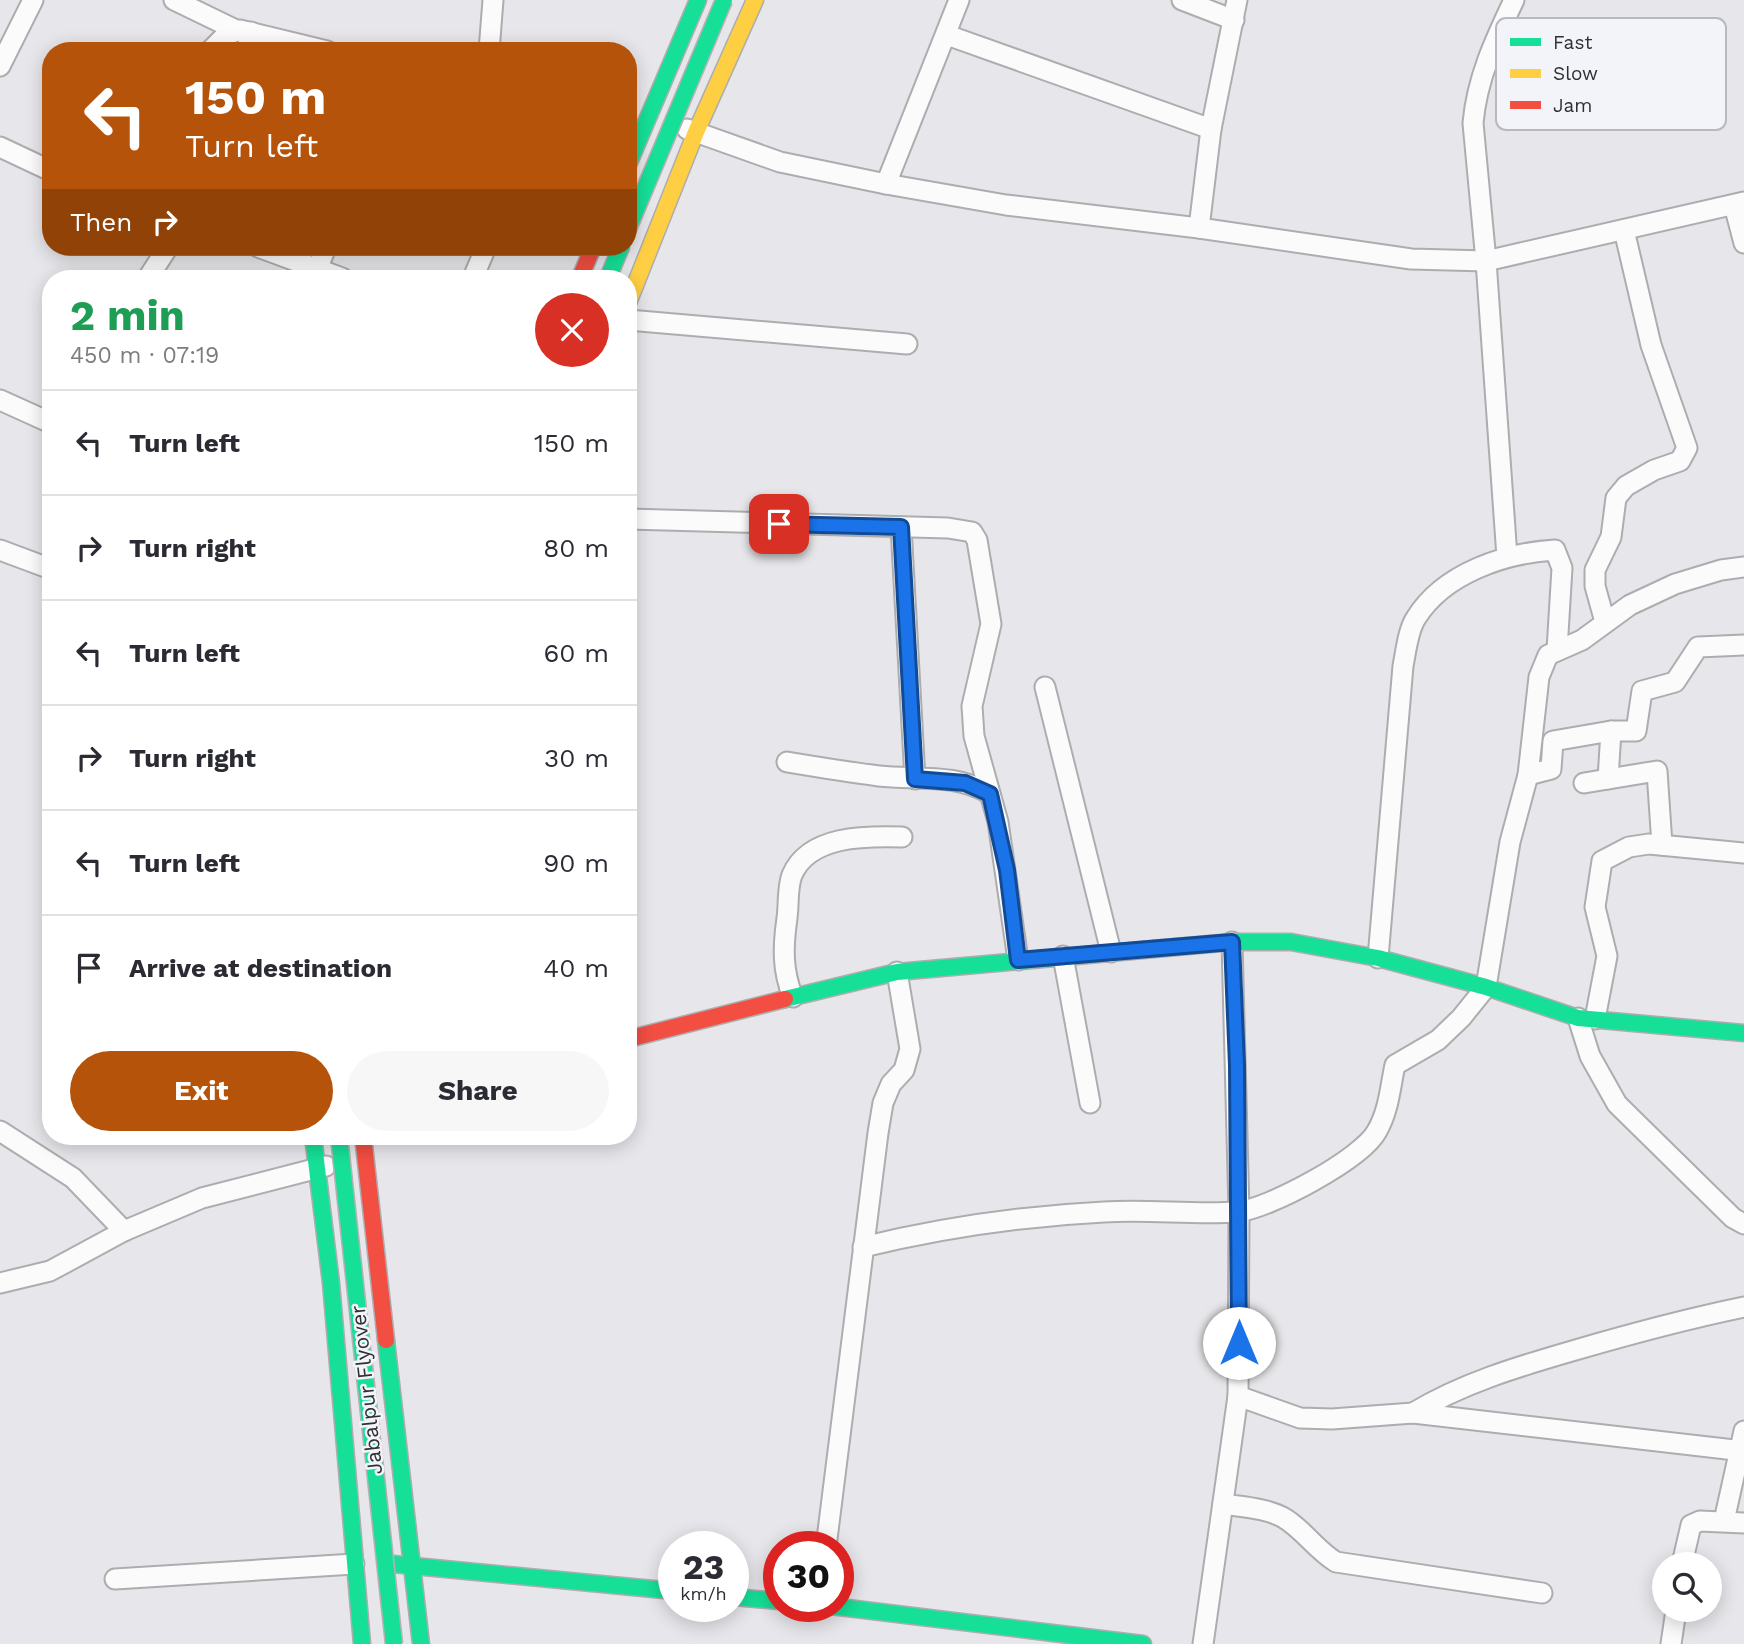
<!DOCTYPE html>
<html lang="en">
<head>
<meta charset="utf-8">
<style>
  :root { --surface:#fff; --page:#f7f7f7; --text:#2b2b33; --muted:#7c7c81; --line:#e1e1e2; --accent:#b45309 }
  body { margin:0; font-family:"Work Sans",sans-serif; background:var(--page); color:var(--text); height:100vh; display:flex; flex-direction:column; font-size:26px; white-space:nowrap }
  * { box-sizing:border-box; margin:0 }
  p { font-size:23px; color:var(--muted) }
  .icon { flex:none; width:38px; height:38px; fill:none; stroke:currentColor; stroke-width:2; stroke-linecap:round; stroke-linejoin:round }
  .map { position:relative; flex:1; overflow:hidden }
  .drawer { position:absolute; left:42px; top:270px; width:595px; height:875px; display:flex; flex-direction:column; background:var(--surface); border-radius:28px; box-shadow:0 4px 18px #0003 }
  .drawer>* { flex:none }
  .banner { position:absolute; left:42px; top:42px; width:595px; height:214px; border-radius:28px; box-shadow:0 4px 18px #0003; background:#b45309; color:#fff; overflow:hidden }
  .fabs { position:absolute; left:1652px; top:1552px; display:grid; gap:14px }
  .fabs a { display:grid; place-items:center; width:70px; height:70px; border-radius:50%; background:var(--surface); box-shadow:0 4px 18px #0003; font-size:35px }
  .speed { position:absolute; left:658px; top:1531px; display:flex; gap:14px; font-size:35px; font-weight:700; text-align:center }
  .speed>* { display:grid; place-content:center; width:91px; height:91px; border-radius:50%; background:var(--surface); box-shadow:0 4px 18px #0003; line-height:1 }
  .speed small { font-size:18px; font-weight:400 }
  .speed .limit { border:10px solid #d22; background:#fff; color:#111 }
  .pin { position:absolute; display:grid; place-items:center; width:60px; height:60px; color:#fff; margin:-30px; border-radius:14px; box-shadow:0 4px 10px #0006 }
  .me { position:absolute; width:77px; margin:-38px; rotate:0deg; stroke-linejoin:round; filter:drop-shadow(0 0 5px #0008) }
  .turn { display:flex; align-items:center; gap:24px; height:147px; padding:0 28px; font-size:32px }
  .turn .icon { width:91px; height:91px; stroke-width:2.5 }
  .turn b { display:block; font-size:49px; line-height:60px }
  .then { display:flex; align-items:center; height:66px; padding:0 28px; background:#0003; gap:14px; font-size:26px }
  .round { display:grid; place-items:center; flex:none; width:74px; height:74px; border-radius:37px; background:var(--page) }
  .head { display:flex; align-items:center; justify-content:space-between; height:119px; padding:0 28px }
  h1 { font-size:42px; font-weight:700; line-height:52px; color:#1e9e55 }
  .cta { display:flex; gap:14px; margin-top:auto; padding:14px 28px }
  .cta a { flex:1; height:80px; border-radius:42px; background:var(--accent); color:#fff; font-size:28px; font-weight:700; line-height:80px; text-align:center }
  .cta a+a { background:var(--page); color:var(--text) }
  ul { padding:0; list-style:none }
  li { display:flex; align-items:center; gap:21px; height:105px; padding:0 28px; border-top:2px solid var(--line) }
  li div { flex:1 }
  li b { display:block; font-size:26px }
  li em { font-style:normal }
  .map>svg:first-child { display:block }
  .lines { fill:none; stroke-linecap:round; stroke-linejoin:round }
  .street-casing { stroke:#adadb0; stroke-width:23 }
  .fast-casing { stroke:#adadb0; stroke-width:19 }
  .slow-casing { stroke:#adadb0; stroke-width:19 }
  .jam-casing { stroke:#adadb0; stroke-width:19 }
  .street { stroke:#fbfbfc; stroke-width:19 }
  .fast { stroke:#16e098; stroke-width:16 }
  .slow { stroke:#ffcf43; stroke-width:16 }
  .jam { stroke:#f24e42; stroke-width:16 }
  .fast-bridge-casing { stroke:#baafb5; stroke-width:19; stroke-linecap:butt }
  .fast-bridge { stroke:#16e098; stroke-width:16 }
  .route-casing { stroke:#114b97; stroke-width:18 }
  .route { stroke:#1a73e8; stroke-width:12 }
  .labels { text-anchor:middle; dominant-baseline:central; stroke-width:5; stroke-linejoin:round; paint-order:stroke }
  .street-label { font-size:21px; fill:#2f3032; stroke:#f3f3fa }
  .key { fill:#f3f3fa; stroke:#b8b8be; stroke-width:2 }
  .key-label { font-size:19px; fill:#2f3032 }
</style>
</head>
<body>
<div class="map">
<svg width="1744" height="1644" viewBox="0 0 1744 1644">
  <rect width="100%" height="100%" fill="#e7e7eb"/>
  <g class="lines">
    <!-- street casing -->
    <g class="street-casing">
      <g id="street">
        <path d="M174,0l62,30"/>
        <path d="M1182,0l52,20"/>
        <path d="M947,35l264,94"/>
        <path d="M210,51l16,-16 14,-5 87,21"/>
        <path d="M246,51l5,-19"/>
        <path d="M489,51l4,-51"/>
        <path d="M0,66l33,-66"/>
        <path d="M687,129l93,33 106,22 120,21 193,23 212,31 75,2 258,-59"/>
        <path d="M0,147l51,24"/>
        <path d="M886,184l73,-184"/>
        <path d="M1734,205l10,38"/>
        <path d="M1199,228l12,-99 26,-129"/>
        <path d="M258,247l84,31"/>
        <path d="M148,278l20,-31"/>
        <path d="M314,278l12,-31"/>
        <path d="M473,278l13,-31"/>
        <path d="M628,320l279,24"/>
        <path d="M0,400l51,23"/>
        <path d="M628,519l320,9 24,4 5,8 14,84 -19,82 2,30 24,86 20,138"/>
        <path d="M901,527l14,252"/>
        <path d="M0,550l51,19"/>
        <path d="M1507,557l-21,-296 -13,-138c4,-45 22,-83 41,-123"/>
        <path d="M1605,622l-10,-36v-16l16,-33 5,-39 10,-12 28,-16 26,-9 7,-13 -36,-103 -27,-115"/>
        <path d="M1045,687l66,265"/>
        <path d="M787,762c30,5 61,10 92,14 37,4 78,-3 111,18"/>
        <path d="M1528,775l23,-6 2,-28 58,-10"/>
        <path d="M1608,779l3,-48h25l6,-40 33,-9 23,-35 46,-2"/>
        <path d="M1584,783l73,-12 5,74"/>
        <path d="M1063,956l27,147"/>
        <path d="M1378,958l25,-292c3,-15 5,-36 13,-48 28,-45 89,-65 139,-68l7,18 -5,82"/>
        <path d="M793,997c-11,-27 -10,-51 -6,-79 2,-14 0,-30 5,-43 17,-40 74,-39 110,-38"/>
        <path d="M1578,1018l12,38 27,48 116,114 11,6"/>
        <path d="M1595,1019l12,-63 -12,-49 7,-46 27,-14 20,-3 95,9"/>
        <path d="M0,1131l73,47 51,53"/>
        <path d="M863,1247c78,-19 160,-31 241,-35 44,-3 89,3 133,0 31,-3 125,-53 140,-81 12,-21 13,-43 18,-66l43,-25 23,-22 25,-31 24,-145 18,-67 11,-98 9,-22 34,-15 48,-35 45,-21 46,-14 23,-3"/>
        <path d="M0,1283l50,-12 74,-40 78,-33 124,-32"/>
        <path d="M1238,1396l62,22 32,1 81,-6 331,38"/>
        <path d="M1413,1413c50,-30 104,-46 159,-62 58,-17 114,-32 172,-44"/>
        <path d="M1223,1504c19,3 44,4 61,14 19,11 32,32 52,44l206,31"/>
        <path d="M1724,1521l20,-90"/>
        <path d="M826,1547l52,-414 5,-30 8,-19 13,-14 6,-21 -13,-77"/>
        <path d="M1682,1564l9,-39 9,-4 44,2"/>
        <path d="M115,1579l239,-15"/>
        <path d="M1203,1644l35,-248 1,-184 -7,-270"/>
        <path d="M1671,1644l5,-34"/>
      </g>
    </g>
    <!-- fast casing -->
    <g class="fast-casing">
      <g id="fast">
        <path d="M628,165l70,-165"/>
        <path d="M608,278l13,-31"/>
        <path d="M785,999l112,-27 335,-30h59l87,16 108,29 92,31 166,15"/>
        <path d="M313,1136l18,147 31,361"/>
        <path d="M386,1340l35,304"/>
        <path d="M393,1564l281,27"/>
        <path d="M733,1597l46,4"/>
        <path d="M831,1606l312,38"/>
      </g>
    </g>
    <!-- slow casing -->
    <g class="slow-casing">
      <path id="slow" d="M628,303l68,-171 59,-132"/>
    </g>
    <!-- jam casing -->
    <g class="jam-casing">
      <g id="jam">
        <path d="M580,278l13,-31"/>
        <path d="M628,1039l157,-40"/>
        <path d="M363,1136l23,204"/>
      </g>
    </g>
    <!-- street -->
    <use href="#street" class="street"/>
    <!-- fast -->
    <use href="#fast" class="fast"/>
    <!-- slow -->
    <use href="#slow" class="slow"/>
    <!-- jam -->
    <use href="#jam" class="jam"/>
    <!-- fast-bridge casing -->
    <g class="fast-bridge-casing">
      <g id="fast-bridge">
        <path d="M628,229l96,-229"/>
        <path d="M339,1136l55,508"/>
      </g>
    </g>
    <!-- fast-bridge -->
    <use href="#fast-bridge" class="fast-bridge"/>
  </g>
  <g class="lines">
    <!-- route casing -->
    <g class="route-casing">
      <path id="route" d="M779,524l122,3 14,252 50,4 25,11 17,76 11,90 214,-18 5,123 2,278"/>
    </g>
    <!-- route -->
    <use href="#route" class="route"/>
  </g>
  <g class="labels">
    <!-- street labels -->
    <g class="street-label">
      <text transform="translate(366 1390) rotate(-96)">Jabalpur Flyover</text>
    </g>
  </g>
  <!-- legend -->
  <rect x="1496" y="18" width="230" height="112" rx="10" class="key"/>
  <rect x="1510" y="38" width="31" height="8" fill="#16e098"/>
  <rect x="1510" y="69" width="31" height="9" fill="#ffcf43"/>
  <rect x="1510" y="101" width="31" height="8" fill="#f24e42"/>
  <g class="key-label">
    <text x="1553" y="49">Fast</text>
    <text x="1553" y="80">Slow</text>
    <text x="1553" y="112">Jam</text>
  </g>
</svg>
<div class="fabs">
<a><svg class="icon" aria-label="search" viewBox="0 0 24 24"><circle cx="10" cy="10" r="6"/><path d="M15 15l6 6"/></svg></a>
</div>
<div class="speed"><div>23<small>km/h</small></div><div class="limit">30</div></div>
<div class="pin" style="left:779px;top:524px;background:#d93025"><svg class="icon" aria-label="arrive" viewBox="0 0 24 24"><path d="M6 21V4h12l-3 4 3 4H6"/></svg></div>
<svg class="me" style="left:1239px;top:1343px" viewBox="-20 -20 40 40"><circle r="19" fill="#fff"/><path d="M0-13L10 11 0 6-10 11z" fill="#1a73e8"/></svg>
<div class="banner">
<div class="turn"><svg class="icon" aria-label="left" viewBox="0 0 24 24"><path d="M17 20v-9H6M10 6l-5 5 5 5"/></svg><div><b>150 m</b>Turn left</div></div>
<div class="then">Then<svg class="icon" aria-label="right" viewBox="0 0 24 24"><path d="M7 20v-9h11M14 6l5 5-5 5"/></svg></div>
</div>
<section class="drawer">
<div class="head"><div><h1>2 min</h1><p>450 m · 07:19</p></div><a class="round" style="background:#d93025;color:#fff"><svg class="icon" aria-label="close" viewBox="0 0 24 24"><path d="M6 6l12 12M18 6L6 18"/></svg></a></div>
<ul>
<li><svg class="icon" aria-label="left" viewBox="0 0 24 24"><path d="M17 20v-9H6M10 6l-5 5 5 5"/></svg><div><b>Turn left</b></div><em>150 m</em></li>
<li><svg class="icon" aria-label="right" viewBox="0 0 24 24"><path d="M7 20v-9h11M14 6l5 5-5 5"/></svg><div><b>Turn right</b></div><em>80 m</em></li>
<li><svg class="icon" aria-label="left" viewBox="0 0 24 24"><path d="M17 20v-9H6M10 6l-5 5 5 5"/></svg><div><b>Turn left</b></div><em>60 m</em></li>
<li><svg class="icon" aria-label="right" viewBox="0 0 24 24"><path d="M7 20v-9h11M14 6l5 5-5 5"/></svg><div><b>Turn right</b></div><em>30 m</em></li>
<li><svg class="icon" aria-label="left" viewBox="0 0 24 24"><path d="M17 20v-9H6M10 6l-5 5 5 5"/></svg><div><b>Turn left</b></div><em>90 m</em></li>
<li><svg class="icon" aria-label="arrive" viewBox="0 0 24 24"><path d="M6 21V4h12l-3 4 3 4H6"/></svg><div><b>Arrive at destination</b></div><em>40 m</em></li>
</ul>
<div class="cta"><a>Exit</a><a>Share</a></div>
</section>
</div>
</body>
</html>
